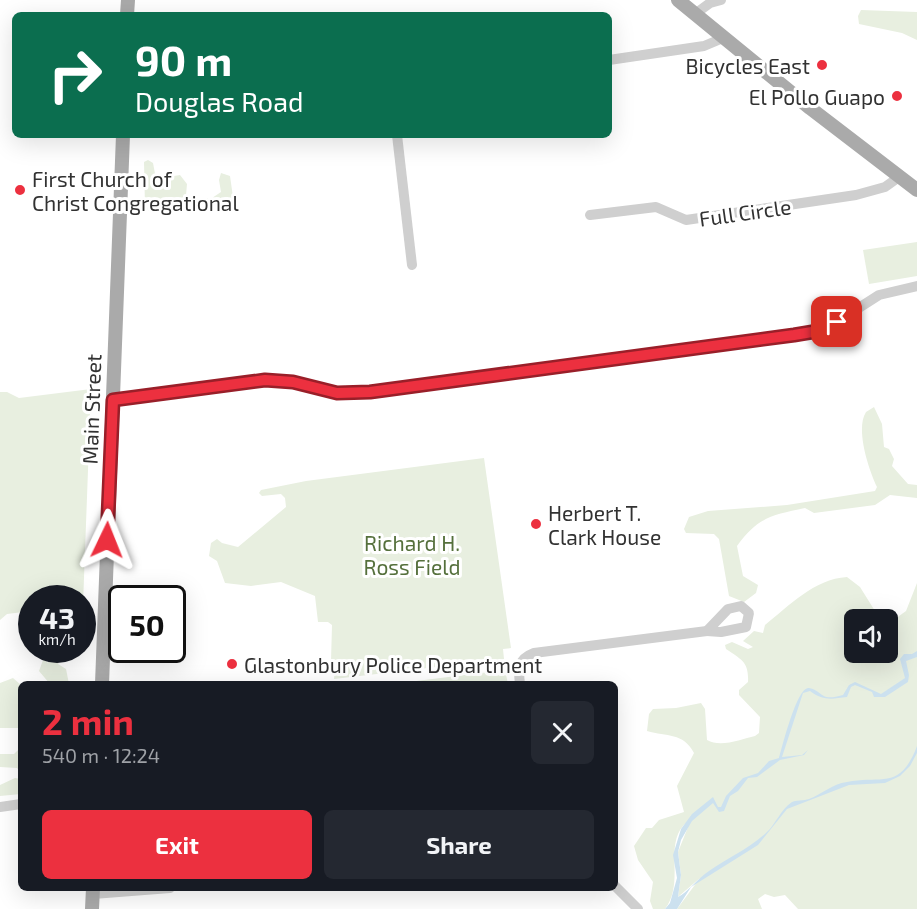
<!DOCTYPE html>
<html lang="en">
<head>
<meta charset="utf-8">
<style>
  :root { --surface:#171b24; --page:#242831; --text:#f1f3f6; --muted:#9ea1a6; --accent:#ec303f }
  body { margin:0; font-family:"Exo 2",sans-serif; background:var(--page); color:var(--text); height:100vh; display:flex; flex-direction:column; font-size:22px; white-space:nowrap }
  * { box-sizing:border-box; margin:0 }
  p { font-size:20px; color:var(--muted) }
  .icon { flex:none; width:33px; height:33px; fill:none; stroke:currentColor; stroke-width:2; stroke-linecap:round; stroke-linejoin:round }
  .map { position:relative; flex:1; overflow:hidden }
  .panel { position:absolute; left:18px; top:681px; width:600px; height:210px; display:flex; flex-direction:column; background:var(--surface); border-radius:9px; box-shadow:0 6px 24px #0002 }
  .panel>* { flex:none }
  .banner { position:absolute; left:12px; top:12px; width:600px; height:126px; border-radius:9px; box-shadow:0 6px 24px #0002; background:#0b6e4f; color:#fff; overflow:hidden }
  .tools { position:absolute; left:844px; top:609px; display:grid; gap:12px }
  .tools a { display:grid; place-items:center; width:54px; height:54px; border-radius:9px; background:var(--surface); box-shadow:0 6px 24px #0002; font-size:30px }
  .speed { position:absolute; left:18px; top:585px; display:flex; gap:12px; font-size:30px; font-weight:700; text-align:center }
  .speed>* { display:grid; place-content:center; width:78px; height:78px; border-radius:50%; background:var(--surface); box-shadow:0 6px 24px #0002; line-height:1 }
  .speed small { font-size:15px; font-weight:400 }
  .speed .limit { border:3px solid #111; border-radius:9px; background:#fff; color:#111 }
  .pin { position:absolute; display:grid; place-items:center; width:51px; height:51px; color:#fff; margin:-26px; border-radius:12px; box-shadow:0 3px 9px #0006 }
  .me { position:absolute; width:66px; margin:-33px; rotate:2deg; stroke-linejoin:round; filter:drop-shadow(0 0 4px #0008) }
  .turn { display:flex; align-items:center; gap:21px; height:126px; padding:0 24px; font-size:27px }
  .turn .icon { width:78px; height:78px; stroke-width:2.5 }
  .turn b { display:block; font-size:42px; line-height:51px }
  .round { display:grid; place-items:center; flex:none; width:63px; height:63px; border-radius:9px; background:var(--page) }
  .overview { display:flex; align-items:center; justify-content:space-between; height:102px; padding:0 24px }
  h1 { font-size:36px; font-weight:700; line-height:45px; color:var(--accent) }
  .primary-button { display:flex; gap:12px; margin-top:auto; padding:12px 24px }
  .primary-button a { flex:1; height:69px; border-radius:9px; background:var(--accent); color:#fff; font-size:24px; font-weight:700; line-height:69px; text-align:center }
  .primary-button a+a { background:var(--page); color:var(--text) }
  .map>svg:first-child { display:block }
  .green { fill:#e8efe0 }
  .water { fill:#cce1ef }
  .lines { fill:none; stroke-linecap:round; stroke-linejoin:round }
  .minor { stroke:#cfcfcf; stroke-width:10 }
  .major { stroke:#aaa; stroke-width:14 }
  .route-casing { stroke:#991f29; stroke-width:15 }
  .route { stroke:#ec303f; stroke-width:10 }
  .poi-dot { fill:#ec303f; stroke:#fff; stroke-width:2 }
  .labels { text-anchor:middle; dominant-baseline:central; stroke-width:6; stroke-linejoin:round; paint-order:stroke }
  .poi-label { font-size:21px; fill:#323232; stroke:#fff; text-anchor:start }
  .street-label { font-size:21px; fill:#323232; stroke:#fff }
  .park-label { font-size:21px; fill:#55703c; stroke:#fff }
</style>
</head>
<body>
<div class="map">
<svg width="917" height="909" viewBox="0 0 917 909">
  <rect width="100%" height="100%" fill="#fff"/>
  <!-- green -->
  <g class="green">
    <path d="M861,10l56,2v28l-15,-7 -43,-9 -1,-8z"/>
    <path d="M148,160l5,3 3,16 24,-4 7,9 -1,11 2,4 24,-1 9,-6 -2,-12 2,-7 9,3 3,21 -13,12 -71,2 -4,-4 -1,-45z"/>
    <path d="M917,242v34l-48,8 -6,-34z"/>
    <path d="M91,389l-8,216 -1,-7h-50l-1,13 -24,3 -7,6v-228h7l12,6z"/>
    <path d="M874,407l8,17 2,23 5,2 5,10 -2,7 16,18 9,1v13l-27,-3 -15,10 -61,8 -9,-5c-33,7 -47,9 -68,38l6,30 15,9 -2,8 -12,9 -15,-6 -10,-57 -5,-5 -28,-1 -2,-4 5,-12 19,-6 79,-6 88,-14 2,-4c-8,-17 -22,-58 -11,-75z"/>
    <path d="M484,458l27,190 -8,1 1,10 -170,20 1,-11 -4,-7 1,-36 -4,-3h-10l-3,-26 -34,-14 -30,4 -26,-3 -8,-22 -8,-5 2,-13 6,-4 5,4 16,4 48,-40 -1,-9 -4,-4 -19,2 -3,-3 2,-3 45,-9z"/>
    <path d="M847,577l13,10 20,32 -25,1v32h33v-28l18,-13 11,-28v326h-119l-13,-14 -11,2 -9,-3 -7,5 4,10h-85l23,-31 -22,19 3,-22 -3,-23 10,-25 -1,-5c-25,21 -1,59 -22,87h-12l-3,-8 3,-19 -15,-22 -4,-14 12,-18h6l7,-8 25,-8 -7,-26 17,-33c-11,-21 -27,-16 -47,-22l2,-17 4,-5 23,-1 25,-5 4,6 2,31c14,8 34,-1 48,-4l4,-3 1,-16 -21,-22v-5l9,-8c1,-20 -6,-22 -22,-33l-1,-4 7,-3 16,7 5,-2 -10,-6 11,-10 9,2 2,-8c24,-19 49,-46 82,-48z"/>
    <path d="M59,651l5,2 -6,11 8,5 3,15h-19l-11,-13 7,-19 1,11z"/>
    <path d="M505,670l3,14h-100v-2z"/>
    <path d="M13,678l8,7v43h-21v-45z"/>
    <path d="M21,747v25l-4,-4 -17,-1v-13h14z"/>
    <path d="M15,778l6,1v15l-21,2v-11z"/>
  </g>
  <!-- water -->
  <path class="water" d="M917,651v6l-11,4 3,14 -1,7 -23,15h-11l-2,-5 -17,-7 -4,2 -4,10c-15,2 -24,4 -37,-6l-7,2 -21,64 20,-2 6,-5 -4,5 -24,5 -23,17 -9,1 -10,13 -8,5 -6,15 -5,1 -6,-9 -21,18 -11,19 -3,12 3,23 -3,22c9,-4 20,-19 31,-26 17,-12 40,-22 57,-38 10,-9 14,-23 26,-31 3,-2 12,-1 17,-3 13,-5 23,-15 38,-17 35,-7 53,9 70,-36v7l-7,13 -10,10 -15,7 -36,2 -62,24 -29,36 -67,42 -14,22h-12l5,-6 7,-25 -4,-23 8,-26 11,-15 21,-17 5,10h3l5,-11 17,-18 15,-5 11,-12 10,-3c3,-10 18,-72 30,-70 15,3 10,14 34,7l6,-10 6,-3 26,12 24,-16 -5,-19 4,-5h8z"/>
  <g class="lines">
    <!-- minor -->
    <g class="minor">
      <path d="M695,14l15,-11 11,-3"/>
      <path d="M609,60l95,-14 19,-8"/>
      <path d="M397,135l15,130"/>
      <path d="M590,215l66,-8 30,13 170,-25 29,-8 14,-10"/>
      <path d="M113,400l152,-20 28,2 37,10 28,1 436,-58 35,-8 50,-32 38,-9"/>
      <path d="M741,606l8,7 -3,14 -25,5 -14,-1 21,-22z"/>
      <path d="M520,684c-2,-15 -2,-25 14,-31l173,-22"/>
      <path d="M0,807l21,-3"/>
      <path d="M615,886l23,23"/>
      <path d="M93,894l77,-6"/>
    </g>
    <!-- major -->
    <g class="major">
      <path d="M678,0l132,108 107,82"/>
      <path d="M127,15l1,-15"/>
      <path d="M102,684l21,-549"/>
      <path d="M92,909l1,-21"/>
    </g>
  </g>
  <g class="lines">
    <!-- route casing -->
    <g class="route-casing">
      <path id="route" d="M107,540l6,-140 152,-20 28,2 44,11 33,-1 424,-57 24,-4 19,-9"/>
    </g>
    <!-- route -->
    <use href="#route" class="route"/>
  </g>
  <!-- markers -->
  <g class="poi-dot">
    <circle cx="822" cy="65" r="6"/>
    <circle cx="897" cy="96" r="6"/>
    <circle cx="20" cy="190" r="6"/>
    <circle cx="536" cy="524" r="6"/>
    <circle cx="232" cy="664" r="6"/>
  </g>
  <g class="labels">
    <!-- poi labels -->
    <g class="poi-label">
      <text x="810" y="65" text-anchor="end">Bicycles East</text>
      <text x="885" y="96" text-anchor="end">El Pollo Guapo</text>
      <text x="32" y="178">First Church of<tspan x="32" dy="24">Christ Congregational</tspan></text>
      <text x="548" y="512">Herbert T.<tspan x="548" dy="24">Clark House</tspan></text>
      <text x="244" y="664">Glastonbury Police Department</text>
    </g>
    <!-- street labels -->
    <g class="street-label">
      <text transform="translate(745 212) rotate(-8)">Full Circle</text>
      <text transform="translate(91 409) rotate(-88)">Main Street</text>
    </g>
    <!-- park labels -->
    <g class="park-label">
      <text x="412" y="542">Richard H.<tspan x="412" dy="24">Ross Field</tspan></text>
    </g>
  </g>
</svg>
<div class="tools">
<a><svg class="icon" aria-label="sound" viewBox="0 0 24 24"><path d="M4 9h4l5-4v14l-5-4H4zM17 9q2 3 0 6"/></svg></a>
</div>
<div class="speed"><div>43<small>km/h</small></div><div class="limit">50</div></div>
<div class="pin" style="left:837px;top:322px;background:#d93025"><svg class="icon" aria-label="arrive" viewBox="0 0 24 24"><path d="M6 21V4h12l-3 4 3 4H6"/></svg></div>
<svg class="me" style="left:107px;top:540px" viewBox="-20 -20 40 40"><path d="M0-17L14 15 0 8-14 15z" fill="#ec303f" stroke="#fff" stroke-width="4"/></svg>
<div class="banner">
<div class="turn"><svg class="icon" aria-label="right" viewBox="0 0 24 24"><path d="M7 20v-9h11M14 6l5 5-5 5"/></svg><div><b>90 m</b>Douglas Road</div></div>
</div>
<section class="panel">
<div class="overview"><div><h1>2 min</h1><p>540 m · 12:24</p></div><a class="round"><svg class="icon" aria-label="close" viewBox="0 0 24 24"><path d="M6 6l12 12M18 6L6 18"/></svg></a></div>
<div class="primary-button"><a>Exit</a><a>Share</a></div>
</section>
</div>
</body>
</html>
